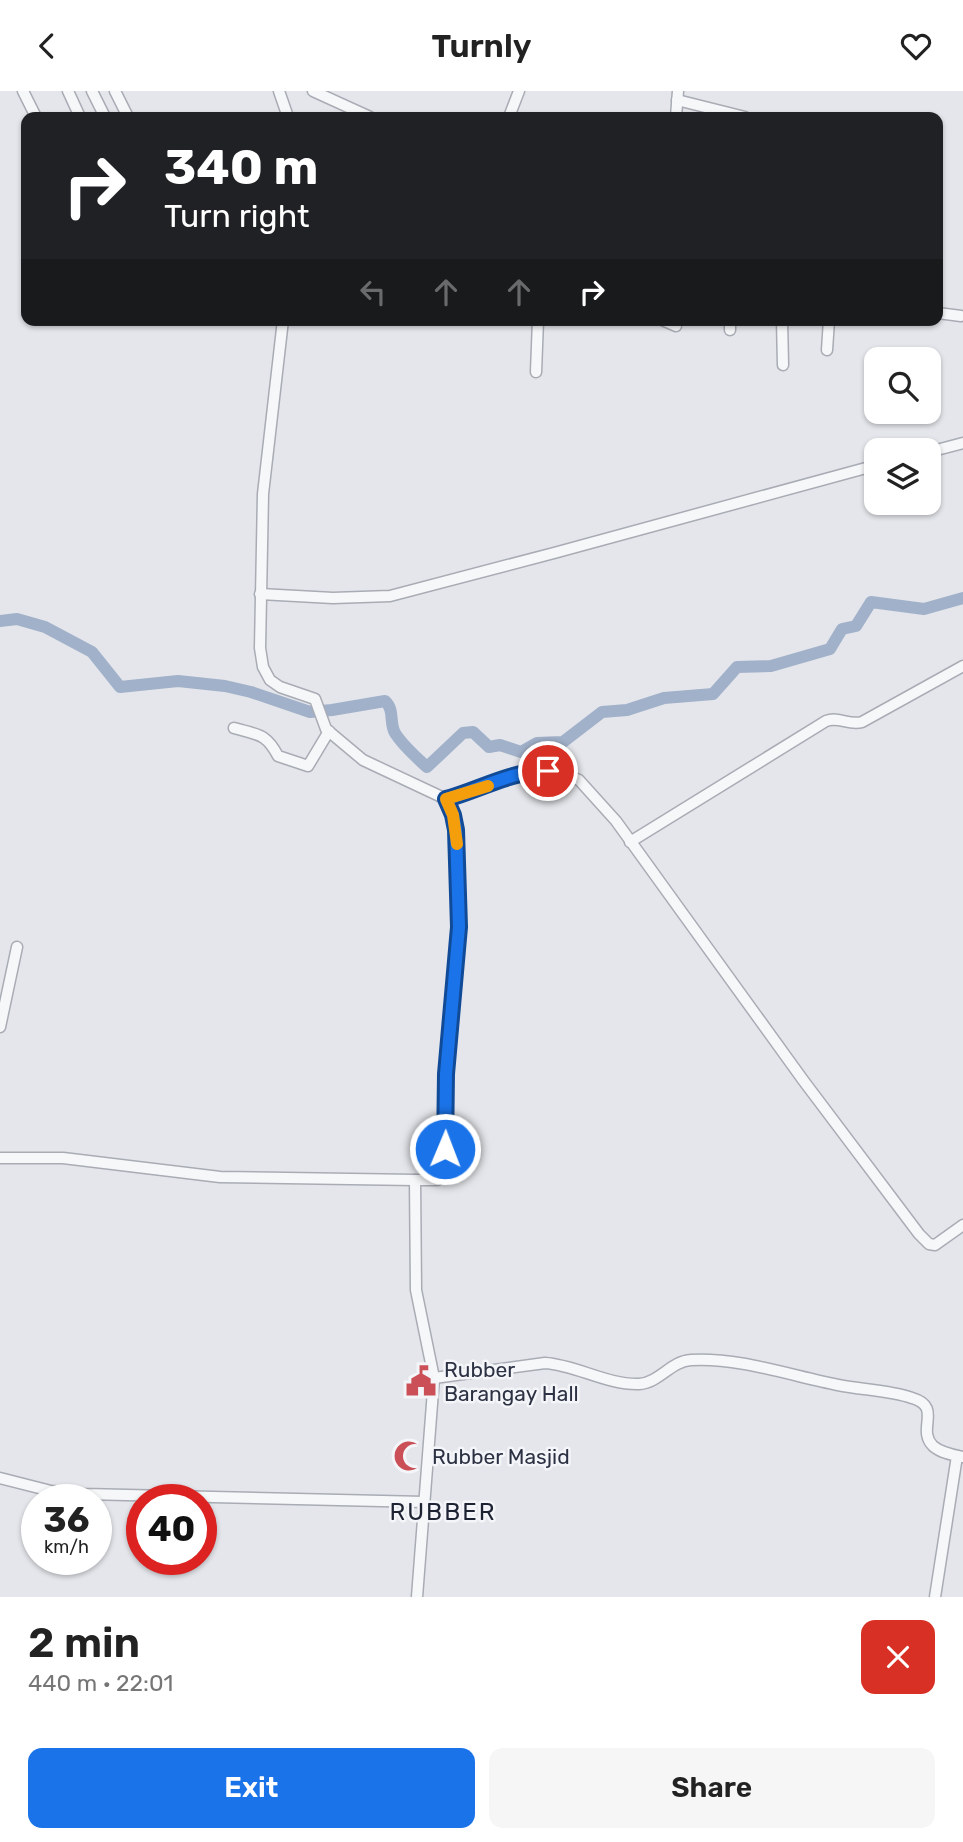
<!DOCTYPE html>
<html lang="en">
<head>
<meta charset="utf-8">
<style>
  :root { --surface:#fff; --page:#f6f6f6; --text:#222; --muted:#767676; --accent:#1a73e8 }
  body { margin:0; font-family:Rubik,sans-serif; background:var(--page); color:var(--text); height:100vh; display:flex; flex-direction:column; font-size:26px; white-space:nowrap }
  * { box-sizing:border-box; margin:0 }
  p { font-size:23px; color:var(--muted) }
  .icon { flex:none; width:38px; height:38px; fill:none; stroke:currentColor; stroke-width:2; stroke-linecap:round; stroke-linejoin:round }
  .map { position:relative; height:1506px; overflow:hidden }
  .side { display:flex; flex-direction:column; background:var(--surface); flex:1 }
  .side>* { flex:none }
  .banner { position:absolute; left:21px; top:21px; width:922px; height:214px; border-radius:14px; box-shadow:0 2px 5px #0004; background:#202124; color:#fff; overflow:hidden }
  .buttons { position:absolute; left:864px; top:256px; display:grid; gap:14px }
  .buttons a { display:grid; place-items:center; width:77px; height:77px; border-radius:14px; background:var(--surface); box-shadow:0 2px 5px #0004; font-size:35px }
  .speed { position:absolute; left:21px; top:1393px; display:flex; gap:14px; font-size:35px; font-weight:700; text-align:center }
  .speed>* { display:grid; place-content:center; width:91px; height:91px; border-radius:50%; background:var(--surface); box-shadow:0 2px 5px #0004; line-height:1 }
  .speed small { font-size:18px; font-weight:400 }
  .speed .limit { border:10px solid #d22; background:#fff; color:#111 }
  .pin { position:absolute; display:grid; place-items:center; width:60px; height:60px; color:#fff; margin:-30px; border:4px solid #fff; border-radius:50%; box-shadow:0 2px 7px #0007 }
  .me { position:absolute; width:77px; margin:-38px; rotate:1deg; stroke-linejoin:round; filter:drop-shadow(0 0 5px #0008) }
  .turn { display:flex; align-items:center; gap:24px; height:147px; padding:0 28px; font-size:32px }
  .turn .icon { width:91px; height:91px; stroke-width:2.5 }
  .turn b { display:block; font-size:49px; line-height:60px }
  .lanes { display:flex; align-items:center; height:66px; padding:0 28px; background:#0003; justify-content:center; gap:35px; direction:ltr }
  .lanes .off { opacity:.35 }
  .round { display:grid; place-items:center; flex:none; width:74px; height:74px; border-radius:14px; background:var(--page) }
  .headline { display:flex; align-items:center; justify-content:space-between; height:119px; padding:0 28px }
  h1 { font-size:42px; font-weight:600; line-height:52px }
  .action { display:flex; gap:14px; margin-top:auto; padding:14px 28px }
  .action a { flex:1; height:80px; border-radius:14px; background:var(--accent); color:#fff; font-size:28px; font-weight:600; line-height:80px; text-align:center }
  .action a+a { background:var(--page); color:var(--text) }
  header { display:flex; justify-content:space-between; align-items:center; height:91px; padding:0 28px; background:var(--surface); font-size:32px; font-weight:600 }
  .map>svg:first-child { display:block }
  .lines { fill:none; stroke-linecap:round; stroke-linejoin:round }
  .river { stroke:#a1b1c9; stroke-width:12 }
  .minor-casing { stroke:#a9acb5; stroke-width:13 }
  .minor { stroke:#f6f7f9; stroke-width:10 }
  .route-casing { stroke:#114b97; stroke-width:18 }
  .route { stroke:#1a73e8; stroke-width:12 }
  .slow { stroke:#f59e0b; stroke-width:12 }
  .labels { text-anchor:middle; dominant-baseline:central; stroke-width:5; stroke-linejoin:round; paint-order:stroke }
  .poi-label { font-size:21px; fill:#2c3243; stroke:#f4f5f8; text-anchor:start }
  .quarter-label { font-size:24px; letter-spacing:2px; fill:#1e2334; stroke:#f4f5f8 }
</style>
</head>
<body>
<header><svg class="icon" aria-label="back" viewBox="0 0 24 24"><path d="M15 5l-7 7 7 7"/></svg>Turnly<svg class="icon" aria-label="heart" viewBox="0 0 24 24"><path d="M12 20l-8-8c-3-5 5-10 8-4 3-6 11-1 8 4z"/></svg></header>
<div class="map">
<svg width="963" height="1506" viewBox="0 0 963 1506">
  <rect width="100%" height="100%" fill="#e4e6eb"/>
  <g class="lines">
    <!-- river -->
    <path class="river" d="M0,530l17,-2 28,8 47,25 28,35 58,-6 47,5 26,6 59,20 22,-2 53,-9c10,9 4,22 10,32 8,13 21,24 32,34l36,-34 10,-1 16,15 11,-2 21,7 16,-9 26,-1 39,-30 25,-2 37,-12 49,-4 24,-27 34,-1 59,-17 12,-20 14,-3 15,-24 53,7 39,-11"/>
    <!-- minor casing -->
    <g class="minor-casing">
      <g id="minor">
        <path d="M23,0l13,26"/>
        <path d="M68,0l12,26"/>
        <path d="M92,0l13,26"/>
        <path d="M115,0l13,26"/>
        <path d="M279,0l9,26"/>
        <path d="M313,0l57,26"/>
        <path d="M677,9l68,17"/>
        <path d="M509,26l10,-26"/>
        <path d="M676,26l2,-26"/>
        <path d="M938,222l23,3"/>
        <path d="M283,229l-20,174 -3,154 3,19 7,13 10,7 35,12 11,30 37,31 83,39 7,16 3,15 3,97 -13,147 -2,98 -1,4 -6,4h-22l1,110 18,88 -17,219"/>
        <path d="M662,229l14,6"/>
        <path d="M782,229l1,45"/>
        <path d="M730,239v-10"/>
        <path d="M827,259l2,-30"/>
        <path d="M536,281l2,-52"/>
        <path d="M929,361l34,-9"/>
        <path d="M260,503l73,4 57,-2 164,-43 323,-88"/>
        <path d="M234,637c24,7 32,5 44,28l30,10 21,-35"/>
        <path d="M446,708l89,-28 26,2 18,7 37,41 187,259 116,154 10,10 6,1 28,-20"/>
        <path d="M630,751l196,-121c13,-5 23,5 36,1l101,-56"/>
        <path d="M0,936l17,-80"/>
        <path d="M0,1067h63l157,19 195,3"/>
        <path d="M434,1287l111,-15c31,2 62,22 94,21 20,-1 32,-23 52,-24 47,-3 101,16 147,25 24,5 51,5 74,13 31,9 4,31 21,48 8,7 20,9 30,11"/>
        <path d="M0,1387l51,13 33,3 340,8"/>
        <path d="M935,1506l22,-141"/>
      </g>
    </g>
    <!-- minor -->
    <use href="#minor" class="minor"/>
  </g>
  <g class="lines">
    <!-- route casing -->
    <g class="route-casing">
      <path id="route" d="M445,1058l1,-75 13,-147 -3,-97 -3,-15 -7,-16c33,-9 67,-29 102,-28"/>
    </g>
    <!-- route -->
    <use href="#route" class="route"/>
    <!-- slow -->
    <path class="slow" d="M457,753l-4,-29 -7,-16 42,-13"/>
  </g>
  <!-- icons -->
  <defs>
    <g id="civic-bare" transform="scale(2.415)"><path d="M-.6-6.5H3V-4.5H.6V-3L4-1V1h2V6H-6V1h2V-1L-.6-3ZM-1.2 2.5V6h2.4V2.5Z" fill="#ca4f57" stroke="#f4f5f8" stroke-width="2.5" paint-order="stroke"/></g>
    <g id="mosque-bare" transform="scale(2.415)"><path d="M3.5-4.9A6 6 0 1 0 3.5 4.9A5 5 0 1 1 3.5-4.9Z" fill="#ca4f57" stroke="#f4f5f8" stroke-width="2.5" paint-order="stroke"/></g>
  </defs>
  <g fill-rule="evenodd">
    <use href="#civic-bare" x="421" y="1290"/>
    <use href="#mosque-bare" x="409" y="1365"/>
  </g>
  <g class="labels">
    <!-- poi labels -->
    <g class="poi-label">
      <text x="444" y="1278">Rubber<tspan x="444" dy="24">Barangay Hall</tspan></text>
      <text x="432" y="1365">Rubber Masjid</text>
    </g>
    <!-- quarter labels -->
    <g class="quarter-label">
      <text x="443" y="1421">RUBBER</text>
    </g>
  </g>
</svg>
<div class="buttons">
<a><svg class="icon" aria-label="search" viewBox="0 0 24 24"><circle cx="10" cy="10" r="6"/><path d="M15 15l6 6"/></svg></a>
<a><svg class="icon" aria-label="layers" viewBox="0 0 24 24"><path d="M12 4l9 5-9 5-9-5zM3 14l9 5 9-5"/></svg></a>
</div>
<div class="speed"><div>36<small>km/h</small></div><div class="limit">40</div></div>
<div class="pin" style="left:548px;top:680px;background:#d93025"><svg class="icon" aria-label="arrive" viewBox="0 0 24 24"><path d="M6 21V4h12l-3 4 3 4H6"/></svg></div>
<svg class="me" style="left:445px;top:1058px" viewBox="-20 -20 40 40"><circle r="17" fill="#1a73e8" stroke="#fff" stroke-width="3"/><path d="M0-11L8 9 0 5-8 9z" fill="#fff"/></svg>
<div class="banner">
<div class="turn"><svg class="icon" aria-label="right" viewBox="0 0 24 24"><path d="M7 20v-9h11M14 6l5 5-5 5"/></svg><div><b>340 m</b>Turn right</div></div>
<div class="lanes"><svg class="icon off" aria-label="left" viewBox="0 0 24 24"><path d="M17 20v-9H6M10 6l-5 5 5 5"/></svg><svg class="icon off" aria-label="ahead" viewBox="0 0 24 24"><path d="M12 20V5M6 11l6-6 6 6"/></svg><svg class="icon off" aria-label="ahead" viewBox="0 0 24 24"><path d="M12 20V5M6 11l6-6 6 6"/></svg><svg class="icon" aria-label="right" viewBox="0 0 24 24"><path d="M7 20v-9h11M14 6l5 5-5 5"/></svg></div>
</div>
</div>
<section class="side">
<div class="headline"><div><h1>2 min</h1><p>440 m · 22:01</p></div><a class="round" style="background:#d93025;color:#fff"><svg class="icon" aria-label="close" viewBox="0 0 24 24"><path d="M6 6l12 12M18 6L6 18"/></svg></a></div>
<div class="action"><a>Exit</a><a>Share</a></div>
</section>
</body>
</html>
